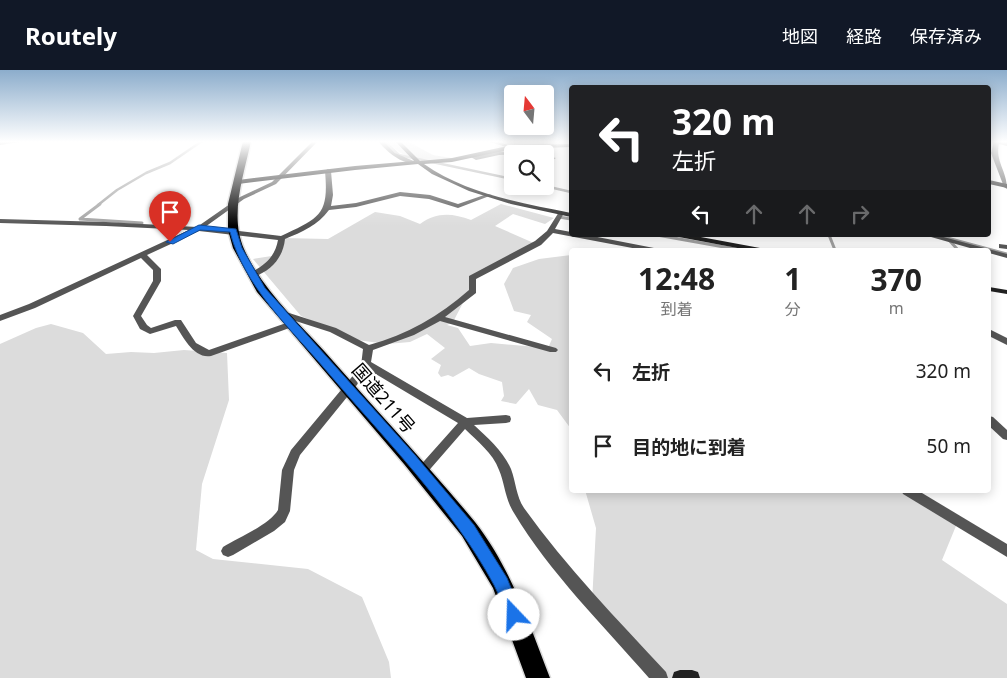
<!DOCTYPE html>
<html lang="ja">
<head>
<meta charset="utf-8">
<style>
  :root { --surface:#fff; --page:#f6f6f6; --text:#222; --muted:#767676; --accent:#111827 }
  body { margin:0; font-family:"Noto Sans","Noto Sans JP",sans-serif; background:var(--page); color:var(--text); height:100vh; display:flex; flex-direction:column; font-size:19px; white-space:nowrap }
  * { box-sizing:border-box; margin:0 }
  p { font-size:16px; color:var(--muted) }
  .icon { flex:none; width:28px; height:28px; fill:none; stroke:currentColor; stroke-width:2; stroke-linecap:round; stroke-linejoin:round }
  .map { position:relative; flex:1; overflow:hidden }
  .drawer { position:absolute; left:569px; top:178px; width:422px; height:245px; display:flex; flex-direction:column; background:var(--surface); border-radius:5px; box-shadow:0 2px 12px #0003 }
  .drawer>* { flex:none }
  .top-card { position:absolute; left:569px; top:15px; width:422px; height:152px; border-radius:5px; box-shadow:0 2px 12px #0003; background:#202124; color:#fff; overflow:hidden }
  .needle { width:32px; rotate:344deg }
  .fabs { position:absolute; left:504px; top:15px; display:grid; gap:10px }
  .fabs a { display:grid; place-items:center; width:50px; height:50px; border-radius:5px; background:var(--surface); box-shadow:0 2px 12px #0003; font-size:25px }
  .pin { position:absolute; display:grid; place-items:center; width:42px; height:42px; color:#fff; margin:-51px -21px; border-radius:50% 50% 50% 0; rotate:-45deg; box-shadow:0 0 5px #0007 }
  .pin .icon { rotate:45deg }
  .me { position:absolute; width:55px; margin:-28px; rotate:339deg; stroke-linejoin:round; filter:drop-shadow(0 0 4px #0008) }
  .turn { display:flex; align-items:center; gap:18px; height:105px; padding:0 20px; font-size:22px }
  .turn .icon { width:65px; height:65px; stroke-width:2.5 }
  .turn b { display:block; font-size:35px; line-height:42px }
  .lanes { display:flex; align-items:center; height:48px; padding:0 20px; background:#0003; justify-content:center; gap:25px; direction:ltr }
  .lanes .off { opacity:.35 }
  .eta { display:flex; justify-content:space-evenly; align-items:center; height:85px; text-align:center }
  .eta b { font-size:30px; font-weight:700; line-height:35px }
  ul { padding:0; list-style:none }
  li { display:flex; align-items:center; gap:15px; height:75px; padding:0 20px }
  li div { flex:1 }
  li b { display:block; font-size:19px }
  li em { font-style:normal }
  header { display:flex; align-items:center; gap:30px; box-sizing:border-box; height:70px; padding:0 25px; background:var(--accent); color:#fff }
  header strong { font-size:24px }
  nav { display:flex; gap:28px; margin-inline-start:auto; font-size:18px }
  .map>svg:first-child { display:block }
  .green { fill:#dcdcdc }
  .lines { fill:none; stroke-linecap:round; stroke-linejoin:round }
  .stream-far1 { stroke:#a3a3a3; stroke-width:2.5 }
  .stream { stroke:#a3a3a3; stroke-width:3 }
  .highway-casing { stroke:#dbdbdb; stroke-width:3 }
  .street { fill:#555; fill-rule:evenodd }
  .secondary { fill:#222; fill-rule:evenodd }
  .highway { fill:#000; fill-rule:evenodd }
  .route { fill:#1a73e8; stroke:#114b97 }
  .labels { text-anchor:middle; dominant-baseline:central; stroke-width:4.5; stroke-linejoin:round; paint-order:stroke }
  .street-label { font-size:18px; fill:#000; stroke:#fff }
</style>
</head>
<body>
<header>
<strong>Routely</strong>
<nav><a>地図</a><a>経路</a><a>保存済み</a></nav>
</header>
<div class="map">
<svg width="1007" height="608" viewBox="0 0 1007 608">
  <rect width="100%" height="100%" fill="#fff"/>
  <!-- green -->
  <g class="green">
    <path d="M387,71h20l26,14 24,4c-26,2 -52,4 -70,-18z"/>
    <path d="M501,134l53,14 -9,6 -32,-10 -18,12 41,18 -58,30 -25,48 -6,3 11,3 12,18 21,-3 57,5 4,-9 -25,-17 4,-7 -17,-4 -10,-27 9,-16 26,-9 32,-4v174l-14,-19 -19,-5 -9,-16 -13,15 -15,-3 3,-5 -2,-14 -23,-8 -10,-6 -16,9 -5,-2 -7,2 -3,-4 3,-8 -10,-6 14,-11 -18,-14 -17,8 -23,2 -30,-4 -56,-24 -48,-57 25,-4 4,-17 46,1 47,-27 25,4 20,8c16,-12 32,-11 51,-4z"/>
    <path d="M51,254l32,9 23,21 25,-2 23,1 30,-3 43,3 2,47 -27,84 -6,66 17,9 95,10 54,28 27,65 2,16h-391v-334l36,-16z"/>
    <path d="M585,420h319l54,31 -16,39 65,44v74h-347l-68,-76 4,-74z"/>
  </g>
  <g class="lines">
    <!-- stream-far1 -->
    <g class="stream-far1">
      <path d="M384,71l15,14 113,24"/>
      <path d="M545,116l26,6"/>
      <path d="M98,135l19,-15 29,-17 24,-10 32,-22"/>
    </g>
    <!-- stream -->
    <g class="stream">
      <path d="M100,134l-20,15 62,4"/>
      <path d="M559,147l12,2"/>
      <path d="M657,165l84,15"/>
      <path d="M829,165l6,15"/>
      <path d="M936,165l71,19"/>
      <path d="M949,170l9,10"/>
    </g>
    <!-- highway casing -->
    <g class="highway-casing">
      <path id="highway" d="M243,71h8c-7,34 -22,74 -7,108 18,40 52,71 81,103 50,57 102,112 150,170 36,46 54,102 75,156h-24l-33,-90 -31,-52 -58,-72 -147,-172 -24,-44 -5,-18v-26z"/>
    </g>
    <!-- street -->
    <g class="street">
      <path d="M0,71h26l-26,4z"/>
      <path d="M313,71h5l-42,43 -32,15 -39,28 76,9c39,-18 48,-21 44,-65l3,-2 3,2 2,24 -2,11 25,-3 44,-11 30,3 28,9 29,-10 5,1 -34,13 -29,-9 -29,-3 -44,11 -27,3c-11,15 -27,22 -44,29 -2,19 -14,32 -32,38l-4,-2 1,-2c15,-8 25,-16 28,-33l-79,-9 -52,24 14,14v12l-20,35 6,9 4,3 24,-8h6l15,23 13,7 80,-28 3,-1 4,3 -1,2 -84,30c-17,3 -28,-19 -35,-30l-26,8 -10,-5 -7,-13 20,-35v-11l-12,-12 -106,50 -35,13v-6l29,-11 160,-74 -83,-4 -106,-3v-4l106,3 91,5 43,-30 32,-15z"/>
      <path d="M378,71h5l12,12 21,9c-12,5 -31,-12 -38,-21z"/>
      <path d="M487,71h8l20,6 -3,2z"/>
      <path d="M994,71l13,1v4l-8,-2c-4,17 8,27 8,45l-3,-2 -13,-34z"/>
      <path d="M499,81l23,3 -23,1 -23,5 -7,-4 3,-2 5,2z"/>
      <path d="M545,85l11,3 -3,2 -8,-1z"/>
      <path d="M561,141l3,2 -9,16 16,3v3h16l67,13 4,2h-15l-90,-17 -12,12 -65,34v14l-31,24 111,31 2,2 -2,2h-6l-110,-31 -26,14 -41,15 -2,12 96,56 39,-3 4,1 1,3 -1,3 -4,1 -32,2c14,13 29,26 37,44 5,13 5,27 13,39 42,59 93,111 142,164l2,6h-19c-46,-53 -99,-105 -135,-165 -9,-14 -9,-29 -15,-43 -6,-17 -22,-29 -34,-41l-40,46 -4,2 -4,-2 -2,-3 2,-3 41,-46 -89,-53 -69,85 -6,15 -4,41 -5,11 -11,9 -41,24 -5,2 -5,-2 -2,-4 2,-4c15,-9 46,-22 55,-37l4,-40 9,-20 70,-84 2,-17 -33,-17 -50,-16 -1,-2 1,-2h6l50,16 33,17c38,-10 70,-29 100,-55v-14l66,-35 12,-10 12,-19z"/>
      <path d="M924,165h12l71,19v4l-18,-5v-3h-12z"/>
      <path d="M999,174l8,1v4l-8,-1z"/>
      <path d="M989,259l18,9v7l-18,-9z"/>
      <path d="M989,346l4,1 14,13v10l-4,-1 -14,-13z"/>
      <path d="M901,420h16l90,54v13l-104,-63z"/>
    </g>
    <!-- secondary -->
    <g class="secondary">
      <path d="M395,71h5l20,20 32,-3 60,-13 59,-1v3l-59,2 -60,13 -28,2c43,30 97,39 147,49v4l-60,-13 -42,-13 -37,-17 -14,-10 -63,6 -117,14 -3,-2 3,-2 117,-14 59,-5z"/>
      <path d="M989,110l18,4v4l-18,-4z"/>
      <path d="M675,165h15l70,13 4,2h-16l-69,-13z"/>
      <path d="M989,217l18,3v4l-18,-3z"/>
      <path d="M680,600h12l6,2 2,6h-28l2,-6z"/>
    </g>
    <!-- highway -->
    <use href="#highway" class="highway"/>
  </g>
  <!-- sky -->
  <linearGradient id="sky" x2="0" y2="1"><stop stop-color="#8cadcc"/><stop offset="0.46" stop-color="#fff"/><stop offset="1" stop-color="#fff" stop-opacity="0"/></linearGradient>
  <rect width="1007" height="156" fill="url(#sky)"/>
  <!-- route -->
  <path class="route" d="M199,155l37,4 6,19 23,40 150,167 59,70 33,53 15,37 -2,6 -6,2 -6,-2c-5,-12 -8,-25 -14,-36 -41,-77 -113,-150 -170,-217 -35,-41 -80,-82 -94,-136l-30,-2 -27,14 -7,-2z"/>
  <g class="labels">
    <!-- street labels -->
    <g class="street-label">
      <text transform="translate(384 328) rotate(49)">国道211号</text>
    </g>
  </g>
</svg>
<div class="fabs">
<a><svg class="needle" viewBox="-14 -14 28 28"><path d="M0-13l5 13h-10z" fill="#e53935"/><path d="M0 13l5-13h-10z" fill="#767676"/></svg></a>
<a><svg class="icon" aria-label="search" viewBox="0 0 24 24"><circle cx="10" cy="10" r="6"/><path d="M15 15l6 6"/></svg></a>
</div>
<div class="pin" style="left:170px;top:172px;background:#d93025"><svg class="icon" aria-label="arrive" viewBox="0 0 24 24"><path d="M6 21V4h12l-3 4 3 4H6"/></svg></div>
<svg class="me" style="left:514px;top:545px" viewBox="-20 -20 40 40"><circle r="19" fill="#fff"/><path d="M0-13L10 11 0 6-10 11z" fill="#1a73e8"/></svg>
<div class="top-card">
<div class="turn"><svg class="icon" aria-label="left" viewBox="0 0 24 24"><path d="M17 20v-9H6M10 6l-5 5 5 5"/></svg><div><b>320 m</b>左折</div></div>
<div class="lanes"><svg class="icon" aria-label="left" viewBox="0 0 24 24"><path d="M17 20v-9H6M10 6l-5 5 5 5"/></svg><svg class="icon off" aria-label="ahead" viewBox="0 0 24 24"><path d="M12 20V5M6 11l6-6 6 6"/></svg><svg class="icon off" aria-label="ahead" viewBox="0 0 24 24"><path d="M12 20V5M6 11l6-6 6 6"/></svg><svg class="icon off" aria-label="right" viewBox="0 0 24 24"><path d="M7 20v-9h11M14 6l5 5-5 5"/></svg></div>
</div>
<section class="drawer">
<div class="eta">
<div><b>12:48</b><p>到着</p></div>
<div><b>1</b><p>分</p></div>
<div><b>370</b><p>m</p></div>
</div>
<ul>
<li><svg class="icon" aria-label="left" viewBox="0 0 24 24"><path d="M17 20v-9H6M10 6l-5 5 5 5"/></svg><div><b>左折</b></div><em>320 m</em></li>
<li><svg class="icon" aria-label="arrive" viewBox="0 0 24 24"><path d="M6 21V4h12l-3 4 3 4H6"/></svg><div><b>目的地に到着</b></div><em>50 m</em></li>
</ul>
</section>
</div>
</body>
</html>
